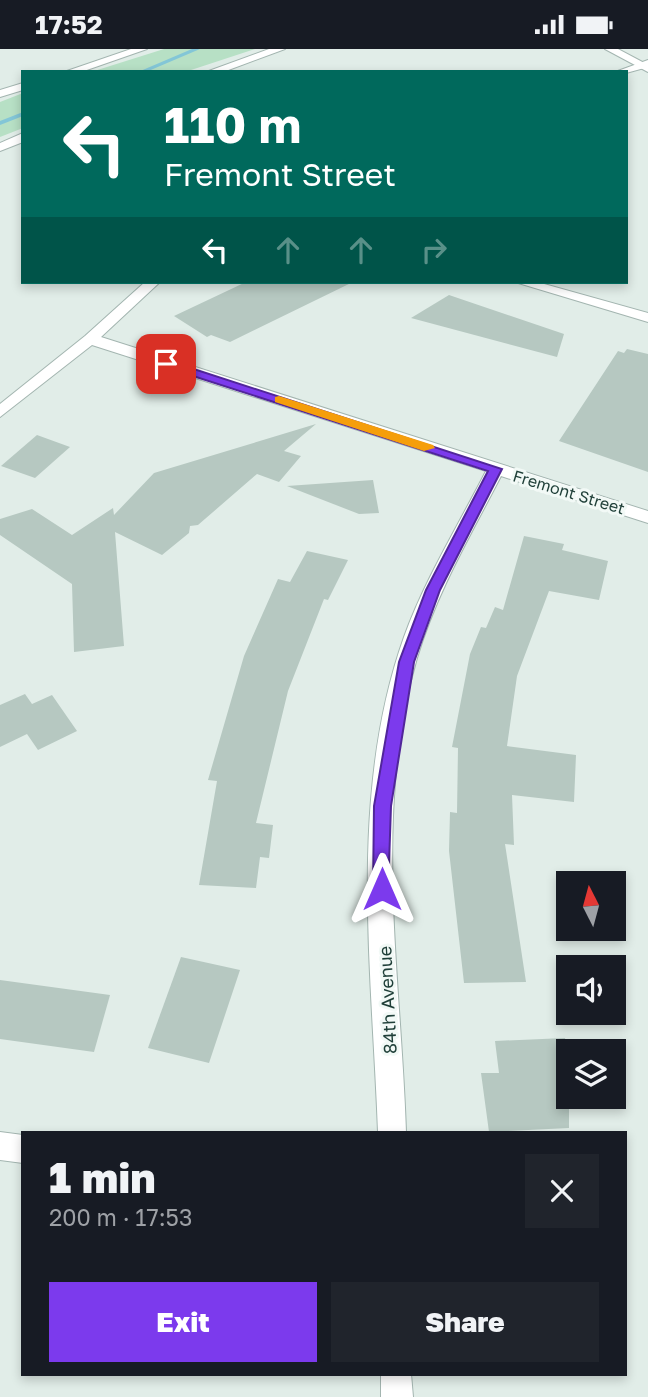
<!DOCTYPE html>
<html lang="en">
<head>
<meta charset="utf-8">
<style>
  :root { --surface:#171b24; --page:#20242c; --text:#f1f3f6; --muted:#9ea1a6; --accent:#7c3aed }
  body { margin:0; font-family:"Golos Text",sans-serif; background:var(--page); color:var(--text); height:100vh; display:flex; flex-direction:column; font-size:26px; white-space:nowrap }
  * { box-sizing:border-box; margin:0 }
  p { font-size:23px; color:var(--muted) }
  .icon { flex:none; width:38px; height:38px; fill:none; stroke:currentColor; stroke-width:2; stroke-linecap:round; stroke-linejoin:round }
  .map { position:relative; flex:1; overflow:hidden }
  .drawer { position:absolute; left:21px; top:1082px; width:606px; height:245px; display:flex; flex-direction:column; background:var(--surface); border-radius:0px; box-shadow:0 4px 10px #0003 }
  .drawer>* { flex:none }
  .guide { position:absolute; left:21px; top:21px; width:607px; height:214px; border-radius:0px; box-shadow:0 4px 10px #0003; background:#00695c; color:#fff; overflow:hidden }
  .needle { width:46px; rotate:354deg }
  .tools { position:absolute; left:556px; top:822px; display:grid; gap:14px }
  .tools a { display:grid; place-items:center; width:70px; height:70px; border-radius:0px; background:var(--surface); box-shadow:0 4px 10px #0003; font-size:35px }
  .pin { position:absolute; display:grid; place-items:center; width:60px; height:60px; color:#fff; margin:-30px; border-radius:14px; box-shadow:0 4px 10px #0006 }
  .me { position:absolute; width:77px; margin:-38px; rotate:0deg; stroke-linejoin:round; filter:drop-shadow(0 0 5px #0008) }
  .turn { display:flex; align-items:center; gap:24px; height:147px; padding:0 28px; font-size:32px }
  .turn .icon { width:91px; height:91px; stroke-width:2.5 }
  .turn b { display:block; font-size:49px; line-height:60px }
  .lanes { display:flex; align-items:center; height:66px; padding:0 28px; background:#0003; justify-content:center; gap:35px; direction:ltr }
  .lanes .off { opacity:.35 }
  .round { display:grid; place-items:center; flex:none; width:74px; height:74px; border-radius:0px; background:var(--page) }
  .summary { display:flex; align-items:center; justify-content:space-between; height:119px; padding:0 28px }
  h1 { font-size:42px; font-weight:800; line-height:52px }
  .button { display:flex; gap:14px; margin-top:auto; padding:14px 28px }
  .button a { flex:1; height:80px; border-radius:0px; background:var(--accent); color:#fff; font-size:28px; font-weight:800; line-height:80px; text-align:center }
  .button a+a { background:var(--page); color:var(--text) }
  .status { display:flex; justify-content:space-between; align-items:center; height:49px; padding:0 35px; background:var(--surface); direction:ltr }
  .status svg { height:19px; fill:currentColor }
  .map>svg:first-child { display:block }
  .green { fill:#b7e0c5 }
  .lines { fill:none; stroke-linecap:round; stroke-linejoin:round }
  .stream { fill:#83c6d7; fill-rule:evenodd }
  .building { fill:#b6c8c1 }
  .minor-casing { stroke:#a3b5b0; stroke-width:2 }
  .tertiary-casing { stroke:#a3b5b0; stroke-width:2 }
  .minor { fill:#fff; fill-rule:evenodd }
  .tertiary { fill:#fff; fill-rule:evenodd }
  .route { fill:#7c3aed; stroke:#51269a; stroke-width:2 }
  .slow { fill:#f59e0b }
  .labels { text-anchor:middle; dominant-baseline:central; stroke-width:6; stroke-linejoin:round; paint-order:stroke }
  .far-street-label { font-size:16px; fill:#1f3f38; stroke:#f2f9f6 }
  .street-label { font-size:18px; fill:#1f3f38; stroke:#f2f9f6 }
</style>
</head>
<body>
<div class="status"><b>17:52</b><svg viewBox="0 0 49 12"><path d="M0 12V9h3v3zM5 12V6h3v6zM10 12V3h3v9zM15 12V0h3v12zM26 1h20v11H26zM47 4h2v5h-2z"/></svg></div>
<div class="map">
<svg width="648" height="1348" viewBox="0 0 648 1348">
  <rect width="100%" height="100%" fill="#e1ede8"/>
  <!-- green -->
  <g class="green">
    <path d="M164,0h91l-70,23h-94z"/>
    <path d="M23,44v35l-23,9v-35z"/>
  </g>
  <g class="lines">
    <!-- stream -->
    <g class="stream">
      <path d="M192,0h8l-54,23h-8z"/>
      <path d="M23,63v4l-23,9v-4z"/>
    </g>
  </g>
  <!-- building -->
  <g class="building">
    <path d="M246,233h107l-123,60 -19,-7 -4,2 -33,-21z"/>
    <path d="M449,246l115,39 -7,23 -146,-39z"/>
    <path d="M627,300l21,5v118l-89,-31 59,-90 6,2z"/>
    <path d="M316,375l-32,27 17,5 -22,26 -22,-8 -59,51 -8,1 -1,7 -27,22 -47,-23 9,114 -50,6 -2,-68 -72,-49v-16l32,-10 40,26 41,-27 1,7 40,-42z"/>
    <path d="M37,386l33,12 -35,31 -34,-12z"/>
    <path d="M373,431l6,33 -20,1 -72,-28z"/>
    <path d="M524,487l40,8 -2,6 46,11 -9,39 -50,-9 -32,85 -10,70 69,9 -2,47 -62,-7 2,50 -9,-1 21,138 -62,1 -15,-132 1,-39 7,1 1,-65 -6,-1 18,-93 11,-27 5,1 9,-21 8,3z"/>
    <path d="M307,502l41,9 -20,40 -4,-1 -36,92 -32,132 17,2 -4,33 -9,-1 -4,31 -57,-3 18,-104 -9,-1 36,-124 34,-77 12,3z"/>
    <path d="M25,645l7,10 20,-9 25,36 -39,19 -11,-16 -27,13v-42z"/>
    <path d="M181,908l59,13 -31,93 -61,-15z"/>
    <path d="M0,931l110,15 -16,57 -94,-13z"/>
    <path d="M565,989l4,22v68l-80,4 -8,-59h18l-4,-32z"/>
  </g>
  <g class="lines">
    <!-- minor casing -->
    <g class="minor-casing">
      <g id="minor">
        <path d="M131,0h16l-66,23h-17z"/>
        <path d="M269,0h16l-62,23h-17z"/>
        <path d="M648,11v7l-22,6 -11,-1z"/>
        <path d="M23,34v7l-23,7v-7z"/>
        <path d="M23,84v9l-23,9v-8z"/>
        <path d="M145,233h15l-59,55 547,174v12l-147,-47c-31,60 -65,118 -84,182 -45,154 -16,318 -11,474h-28c-6,-163 -30,-338 26,-495 21,-58 54,-111 82,-166l-394,-126 -92,72v-13l85,-68z"/>
        <path d="M515,233h22l111,31v9z"/>
        <path d="M0,1083l23,3v28l-23,-3z"/>
        <path d="M381,1325h30l2,23h-32z"/>
      </g>
    </g>
    <!-- tertiary casing -->
    <g class="tertiary-casing">
      <path id="tertiary" d="M605,0h13l30,16v7z"/>
    </g>
    <!-- minor -->
    <use href="#minor" class="minor"/>
    <!-- tertiary -->
    <use href="#tertiary" class="tertiary"/>
  </g>
  <!-- route -->
  <path class="route" d="M166,311l336,109 -62,121 -26,72 -23,144 -3,88 -6,2 -9,-7 1,-83 25,-144 27,-72 62,-119 -326,-105 -2,-2z"/>
  <!-- slow -->
  <path class="slow" d="M279,347l154,49 2,3 -11,3 -149,-49v-5z"/>
  <g class="labels">
    <!-- far-street labels -->
    <g class="far-street-label">
      <text transform="translate(569 443) rotate(17)">Fremont Street</text>
    </g>
    <!-- street labels -->
    <g class="street-label">
      <text transform="translate(387 951) rotate(-93)">84th Avenue</text>
    </g>
  </g>
</svg>
<div class="tools">
<a><svg class="needle" viewBox="-14 -14 28 28"><path d="M0-13l5 13h-10z" fill="#e53935"/><path d="M0 13l5-13h-10z" fill="#9ea1a6"/></svg></a>
<a><svg class="icon" aria-label="sound" viewBox="0 0 24 24"><path d="M4 9h4l5-4v14l-5-4H4zM17 9q2 3 0 6"/></svg></a>
<a><svg class="icon" aria-label="layers" viewBox="0 0 24 24"><path d="M12 4l9 5-9 5-9-5zM3 14l9 5 9-5"/></svg></a>
</div>
<div class="pin" style="left:166px;top:315px;background:#d93025"><svg class="icon" aria-label="arrive" viewBox="0 0 24 24"><path d="M6 21V4h12l-3 4 3 4H6"/></svg></div>
<svg class="me" style="left:382px;top:840px" viewBox="-20 -20 40 40"><path d="M0-17L14 15 0 8-14 15z" fill="#7c3aed" stroke="#fff" stroke-width="4"/></svg>
<div class="guide">
<div class="turn"><svg class="icon" aria-label="left" viewBox="0 0 24 24"><path d="M17 20v-9H6M10 6l-5 5 5 5"/></svg><div><b>110 m</b>Fremont Street</div></div>
<div class="lanes"><svg class="icon" aria-label="left" viewBox="0 0 24 24"><path d="M17 20v-9H6M10 6l-5 5 5 5"/></svg><svg class="icon off" aria-label="ahead" viewBox="0 0 24 24"><path d="M12 20V5M6 11l6-6 6 6"/></svg><svg class="icon off" aria-label="ahead" viewBox="0 0 24 24"><path d="M12 20V5M6 11l6-6 6 6"/></svg><svg class="icon off" aria-label="right" viewBox="0 0 24 24"><path d="M7 20v-9h11M14 6l5 5-5 5"/></svg></div>
</div>
<section class="drawer">
<div class="summary"><div><h1>1 min</h1><p>200 m · 17:53</p></div><a class="round"><svg class="icon" aria-label="close" viewBox="0 0 24 24"><path d="M6 6l12 12M18 6L6 18"/></svg></a></div>
<div class="button"><a>Exit</a><a>Share</a></div>
</section>
</div>
</body>
</html>
